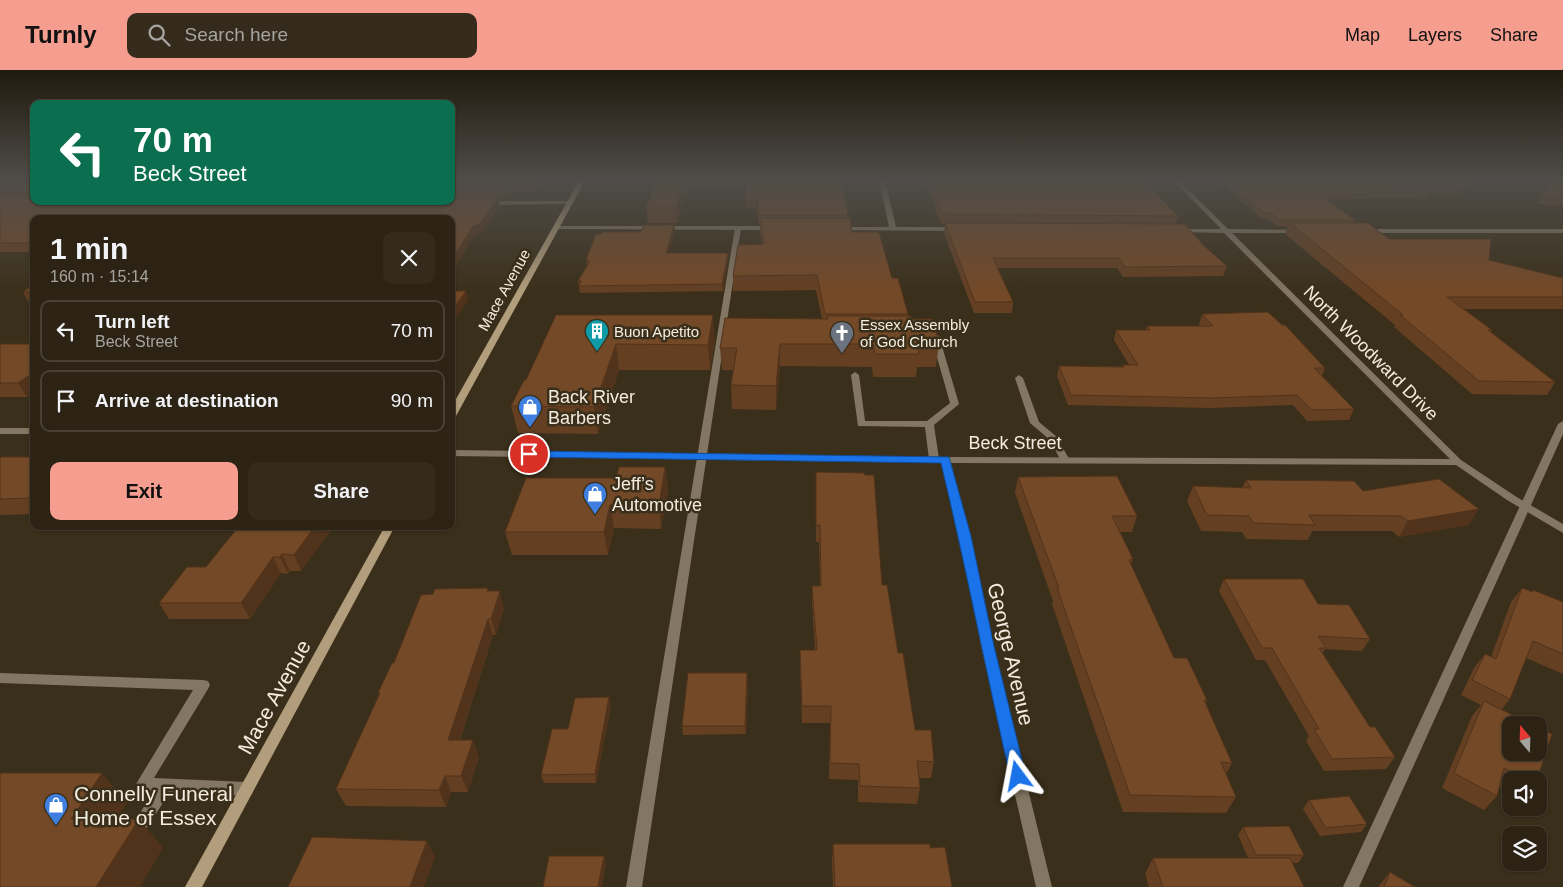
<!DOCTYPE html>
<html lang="en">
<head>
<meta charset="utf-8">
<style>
  :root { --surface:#2c2314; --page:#342b1d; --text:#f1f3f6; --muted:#a6a4a0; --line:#484034; --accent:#f59d8f }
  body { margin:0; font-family:Helvetica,sans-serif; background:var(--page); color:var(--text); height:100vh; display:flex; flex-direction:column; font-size:19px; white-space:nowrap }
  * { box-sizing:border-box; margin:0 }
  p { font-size:16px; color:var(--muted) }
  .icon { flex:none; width:28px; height:28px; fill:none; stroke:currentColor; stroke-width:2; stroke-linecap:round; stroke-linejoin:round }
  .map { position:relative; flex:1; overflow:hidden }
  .panel { position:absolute; left:30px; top:145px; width:425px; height:315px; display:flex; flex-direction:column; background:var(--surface); border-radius:10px; box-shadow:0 1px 4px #0004,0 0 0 1px var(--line) }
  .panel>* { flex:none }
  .hud { position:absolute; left:30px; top:30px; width:425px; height:105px; border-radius:10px; box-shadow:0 1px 4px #0004,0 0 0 1px var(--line); background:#0b6e4f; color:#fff; overflow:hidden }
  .needle { width:32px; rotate:341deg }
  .buttons { position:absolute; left:1502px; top:646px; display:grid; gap:10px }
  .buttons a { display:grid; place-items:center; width:45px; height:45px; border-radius:10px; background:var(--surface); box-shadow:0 1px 4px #0004,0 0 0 1px var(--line); font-size:25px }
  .pin { position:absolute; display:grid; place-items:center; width:42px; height:42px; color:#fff; margin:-21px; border:2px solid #fff; border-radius:50%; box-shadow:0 1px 5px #0007 }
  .me { position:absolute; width:55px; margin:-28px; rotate:347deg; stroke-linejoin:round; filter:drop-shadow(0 0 4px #0008) }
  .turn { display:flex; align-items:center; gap:18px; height:105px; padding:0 20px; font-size:22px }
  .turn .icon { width:65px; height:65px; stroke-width:2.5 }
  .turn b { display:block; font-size:35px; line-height:42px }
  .round { display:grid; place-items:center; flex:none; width:52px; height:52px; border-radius:10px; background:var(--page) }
  .head { display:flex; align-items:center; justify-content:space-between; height:85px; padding:0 20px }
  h1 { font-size:30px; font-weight:800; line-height:38px }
  .primary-button { display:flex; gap:10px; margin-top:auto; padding:10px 20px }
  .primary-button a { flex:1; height:58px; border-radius:10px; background:var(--accent); color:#111; font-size:20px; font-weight:800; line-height:58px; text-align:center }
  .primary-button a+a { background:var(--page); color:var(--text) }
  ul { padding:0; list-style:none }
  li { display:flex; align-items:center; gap:15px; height:62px; margin:0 10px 8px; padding:0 10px; border:2px solid var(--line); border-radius:10px }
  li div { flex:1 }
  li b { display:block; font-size:19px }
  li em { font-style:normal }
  header { display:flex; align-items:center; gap:30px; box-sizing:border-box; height:70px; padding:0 25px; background:var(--accent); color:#111 }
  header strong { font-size:24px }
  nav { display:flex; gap:28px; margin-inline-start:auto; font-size:18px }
  .search { width:350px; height:45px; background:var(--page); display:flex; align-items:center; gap:12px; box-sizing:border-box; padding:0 18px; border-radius:10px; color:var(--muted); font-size:19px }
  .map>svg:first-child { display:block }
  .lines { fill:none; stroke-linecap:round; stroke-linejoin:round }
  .service { fill:#837662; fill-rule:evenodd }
  .minor { fill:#837662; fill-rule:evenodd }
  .secondary { fill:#b29e7c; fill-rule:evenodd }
  .wall { fill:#643f22 }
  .shaded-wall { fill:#51331b }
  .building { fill:#744927; stroke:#51331b }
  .route { fill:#1a73e8; stroke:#114b97 }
  .labels { text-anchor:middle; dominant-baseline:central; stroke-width:5; stroke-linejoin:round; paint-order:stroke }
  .far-street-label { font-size:15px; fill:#f3ecdf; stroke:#3a2f1a }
  .far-poi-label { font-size:15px; fill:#f3ecdf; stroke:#3a2f1a; text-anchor:start }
  .street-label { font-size:18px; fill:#f3ecdf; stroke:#3a2f1a }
  .poi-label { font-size:18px; fill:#f3ecdf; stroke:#3a2f1a; text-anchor:start }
  .near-street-label { font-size:21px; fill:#f3ecdf; stroke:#3a2f1a }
  .near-poi-label { font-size:21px; fill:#f3ecdf; stroke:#3a2f1a; text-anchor:start }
</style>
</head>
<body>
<header>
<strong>Turnly</strong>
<div class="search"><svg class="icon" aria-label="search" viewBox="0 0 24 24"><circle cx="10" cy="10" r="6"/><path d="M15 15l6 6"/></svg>Search here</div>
<nav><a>Map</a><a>Layers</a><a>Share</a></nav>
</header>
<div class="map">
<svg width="1563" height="817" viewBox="0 0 1563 817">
  <rect width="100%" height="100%" fill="#3a2f1a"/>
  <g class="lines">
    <!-- service -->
    <g class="service">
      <path d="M738,156l3,2 -99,659h-16l109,-659z"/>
      <path d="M932,264h3l4,2 20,68 -25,21 5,34 -5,3 -5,-3 -4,-32 -67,-1 -7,-51 4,-3 4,3 6,46h62l23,-18 -19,-67z"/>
      <path d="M1019,305l4,3 16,44 18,15 12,22 -2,2h-6l-11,-21 -20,-17 -15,-45z"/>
      <path d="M1563,351v13l-204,453h-16l215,-463z"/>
      <path d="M0,603l203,7 5,1 2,4 -2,4 -54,89 93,4 5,2 2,5 -2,5 -5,2 -77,-4 -31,48 -5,2 -5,-2 -3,-5 3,-5 25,-39 -16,-2 -2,-5 57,-94 -193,-7z"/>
    </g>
    <!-- minor -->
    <g class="minor">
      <path d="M879,109h6l11,48h61l3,2 -3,2 -120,-1 -1,-1 3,-2h50z"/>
      <path d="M1172,109h6l50,50 73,1 1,1 -3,2h-67l229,227 54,36 48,28v9l-56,-33 -51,-35 -505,-2 19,73 23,110 59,241h-16l-55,-241 -21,-110 -19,-73 -490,-7v-6l494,7 505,2 -226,-226 -47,-1 -1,-1 3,-2h42z"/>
      <path d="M570,131l3,2 -1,1 -86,1 -3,-2 3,-2z"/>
      <path d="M556,156h218l3,2 -3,2 -216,-1 -3,-2z"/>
      <path d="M1563,159v4h-197l-3,-2 3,-2z"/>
      <rect x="0" y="358" width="34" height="6"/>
    </g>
    <!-- secondary -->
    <g class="secondary">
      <path d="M580,109h6l-130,237 -5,3v-11z"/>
      <path d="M385,456h10l-193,361h-17z"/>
    </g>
  </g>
  <!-- wall -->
  <g class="wall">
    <path d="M0,109h34v22h417v-22h96l-6,10 -5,3h-26l-5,7h-7l2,7 -18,26 -7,2 -20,33h-4v-48h-417v33h-34z"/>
    <path d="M657,109h185l6,36v3l4,14 40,46 16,36v2l31,28 -3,23h-19l-1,10h-43l-1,-10 -92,-1 -4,44 -44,-1 -1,-24 2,-15h-11l-2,-22 102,-29 -6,-29 -83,1v-15l29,-32 -2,-12v-8h-1l-2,-16h-11v-22l-57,-1 -12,38h-29l-2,-15z"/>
    <path d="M925,109h217l36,37 -2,8 28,22 23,20 -4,10 -100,1 -6,-9h-119l15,34 -1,11h-38l-30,-80 1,-9h-4z"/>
    <path d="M1216,109h259l-17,16 -30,-2 -1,4 -99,3 27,20 -1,3 35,16 100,21 74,18v31h-99l28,21 -1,2 64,50 -8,13 -75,-1 -78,-67 1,-2 -110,-91 3,-8h-11l-9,-7h-6z"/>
    <path d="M1563,109v27l-26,-2 5,-9z"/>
    <path d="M674,155l1,6 -7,22h60v6l-5,32 -143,2 -2,-12 9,-15 -1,-6 55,-28z"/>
    <path d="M34,214v17h-6l-5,-9z"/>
    <path d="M1202,244l123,54 -3,8 32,33 -5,11 -42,1 -14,-16 -83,3 -142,-3 -11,-29 2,-10 63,1 1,-2h6l-15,-25 2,-10h30l1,-4h54l-2,-2z"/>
    <path d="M556,245l159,25 -5,30h-91l-21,64 -80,-1 -7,-27 15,-26z"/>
    <path d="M34,271v51l-7,5h-27v-53h30z"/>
    <path d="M0,387h34v57l-34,1z"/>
    <path d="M665,397l3,23 -7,39 -47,-1 -6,27h-96l-7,-23 111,-54z"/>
    <path d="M816,402l66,113 33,145 19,32 -3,16h-12l1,10 -3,16 -59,-2v-22l-29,-1 1,-56h-28l-2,-56v-17h15l-3,-48v-16h8l-1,-44h-3z"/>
    <path d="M1018,407l119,39 -5,16h-13l14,27 -2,5 43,94 33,42 -1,3 26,60 -6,11 10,23 -10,16 -103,-1 -71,-208 1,-3 -38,-108z"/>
    <path d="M1246,410l117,11 106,34 -70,12 -7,-6h-80l-4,9 -62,-1 -4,-7 -41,-1 -14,-30 6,-15 49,2z"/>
    <path d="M334,456l-33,45h-11l-2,3 -7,-1 -31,46h-81l-10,-16 47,-36z"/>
    <path d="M1224,509l94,25 52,35 -8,12 -37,-2 -3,5 48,73 25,30 -9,12 -62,2 -18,-30 3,-5 -44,-76h-9l-37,-69z"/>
    <path d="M1522,518l9,4 2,-2 30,12v72l-37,-16 -16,41 -8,10 35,71h-26v13l-12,-6 -2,9 -13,14 -42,-22 30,-72 9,-11 -20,-10 13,-27 11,-14 6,3 20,-55z"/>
    <path d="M489,521l15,17 -8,27h-3l-33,105 19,17 -11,35h-17l-5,15 -100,-1 -10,-17 43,-94 -1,-2 16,-30z"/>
    <path d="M748,611l-2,53 -63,1 -1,-9z"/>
    <path d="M609,627l2,9 -15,77h-52l-3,-8 27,-46z"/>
    <path d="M1309,730l58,24 -6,8 -41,4 -17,-27z"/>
    <path d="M1243,757l61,28 -6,8h-6l12,24h-155l-4,-13 8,-16h95l-10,-23z"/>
    <path d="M833,774l97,4 22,39h-119l-1,-26z"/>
    <path d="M1390,802l25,15h-37z"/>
  </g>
  <!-- shaded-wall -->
  <g class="shaded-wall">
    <path d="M540,109h7l-6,10 -5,3 -2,-8z"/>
    <path d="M685,109h3l1,6 -12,38 -1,-15z"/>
    <path d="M1472,109h3l-17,16 3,-6z"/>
    <path d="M508,114l2,8 -5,7 -2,-8z"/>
    <path d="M498,128l2,8 -18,26 -7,2 -20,33 -2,-9 20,-32z"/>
    <path d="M674,155l1,6 -9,29v-7z"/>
    <path d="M728,183v6l-5,32 -1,-7z"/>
    <path d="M466,221l2,9 -17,25v-13z"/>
    <path d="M713,245l2,25 -5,30 -2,-25z"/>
    <path d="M616,274l3,26 -21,64 -4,-27z"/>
    <path d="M780,274v22l-4,44v-24z"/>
    <path d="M28,306l6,9v7l-7,5 -9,-14z"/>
    <path d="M665,397l3,23 -7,39 -2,-23z"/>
    <path d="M610,435l4,23 -6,27 -4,-23z"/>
    <path d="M1479,439l-10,16 -70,12 9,-16z"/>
    <path d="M315,456h19l-33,45 -7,-16z"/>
    <path d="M282,484l8,17 -2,3 -8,-17z"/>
    <path d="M273,487l8,16 -31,46 -9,-16z"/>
    <path d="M500,521l4,17 -8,27 -5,-16z"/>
    <path d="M488,549l5,16 -39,122 -6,-17z"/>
    <path d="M747,603l1,8 -2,53 -1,-8z"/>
    <path d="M609,627l2,9 -15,77 -1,-9z"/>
    <path d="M473,670l6,17 -11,35 -7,-16z"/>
    <path d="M102,703l25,30 -22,33 34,-17 24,29 -23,39h-44l-25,-68z"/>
    <path d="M445,706l6,16 -5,15 -7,-17z"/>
    <path d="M427,771l8,16 -11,30h-14z"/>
    <path d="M604,786l2,8 -4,23h-4z"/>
  </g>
  <!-- building -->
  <g class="building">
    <path d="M0,109h34v22h417v-3h47l-18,26 -7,2 -20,32h-2v-39h-417v24h-34v-48l32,-1 1,-1 -3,-5h-30z"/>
    <path d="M451,109h89l-6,5h-26l-5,7h-52z"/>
    <path d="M657,109h28l-9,29h-30z"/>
    <path d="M747,109h95l6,36h-89l-2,-15h-12z"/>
    <path d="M929,109h213l36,37 -236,-2z"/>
    <path d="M1224,109h248l-11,10 -38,-2 7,4 -110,4 35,25h-76l-8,-7h-7z"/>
    <path d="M1554,109h9v18l-21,-2z"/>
    <path d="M760,148h90l2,14h27l13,46h6l10,36h-83l-8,-39 -84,1 5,-31 26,-1z"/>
    <path d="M945,153l240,1 19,22 23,20 -102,1 -6,-9h-126l20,44h-38z"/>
    <path d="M1290,153h78l21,16h102l-2,21 74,18v19h-116l45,33h-4l67,52 -76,-1 -79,-66h3z"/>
    <path d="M644,155h30l-8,28h62l-6,31 -143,2 2,-5h-3l12,-20 -4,-1 10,-26h6v-2h39z"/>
    <path d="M34,214v7l-11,1z"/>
    <path d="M451,221h15l-15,21z"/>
    <path d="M1268,242l14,13h3l40,43h-11l40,41 -42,1 -15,-15 -84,3 -142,-3 -12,-29 65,1 -1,-2h15l-22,-35h34l-3,-4h66l-11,-12z"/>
    <path d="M556,245h157l-5,30 -92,-1 -22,63 -83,-1 13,-26h2z"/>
    <path d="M827,246h84l1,3h21l6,25h-22l2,10h-44l-2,-10h-93l-4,42 -45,-1 6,-37h-17l5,-30 103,1z"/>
    <path d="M34,271v35h-6l-10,7h-18v-39h30z"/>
    <path d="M0,387h34v41l-34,1z"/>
    <path d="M619,397h46l-6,39 -49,-1 -6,27h-99l21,-54h90z"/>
    <path d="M816,402l48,1 1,2h9l8,110h5l11,68h5l12,77h16l3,32 -17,-1 3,27 -60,-2 -1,-22 -29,-1 1,-57h-29l-2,-56h17l-5,-64h9l-1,-61 -4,1z"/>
    <path d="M1117,406l20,40h-25l21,43 -4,1 45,98h13l20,42h-3l28,63 -11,-1 15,35 -106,-2 -73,-207h2l-41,-111z"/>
    <path d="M1439,409l40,30 -71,12 -7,-5 -92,-1 6,10 -62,-2 -4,-7 -42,-1 -14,-29 58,2 -5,-8 108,1 9,10z"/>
    <path d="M239,456h76l-21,29 -12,-1 -2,3h-7l-32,46h-82l28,-36h19z"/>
    <path d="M1224,509h79l15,25 31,1 21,34 -52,-3 8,12h-7l51,79h5l20,30 -63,2 -18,-30h5l-47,-81h-10z"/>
    <path d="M488,518l-1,3h13l-9,28h-3l-40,121h25l-12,36h-16l-6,14 -103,-1 44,-96h-2l14,-30h2l27,-68 12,-1 2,-5z"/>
    <path d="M1522,518l11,4v-2l30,12v52l-30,-13 -23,58 -38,-19 13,-26 11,5z"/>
    <path d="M688,603h59l-2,53h-63z"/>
    <path d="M609,627l-14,77 -54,1 11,-46h16l7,-31z"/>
    <path d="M1484,631l49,24h-22v27h28v-24l13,6 -15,46h-9l-24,-12 -7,28 -43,-23z"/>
    <path d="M0,703h102l-31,46h19l3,6 6,3 7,-2 5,-7h28l-43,68h-96z"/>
    <path d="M1349,726l18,28 -41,4 -17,-28z"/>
    <path d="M1289,756l15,29h-48l-13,-28z"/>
    <path d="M312,767l115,4 -17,46h-122z"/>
    <path d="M833,774h97v4l15,-1 7,40h-117z"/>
    <path d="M549,786h55l-6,31h-55z"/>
    <path d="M1153,788h137l14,29h-141z"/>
    <path d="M1390,802l25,15h-31z"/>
  </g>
  <!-- sky -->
  <linearGradient id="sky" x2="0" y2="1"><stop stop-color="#201a0e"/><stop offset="0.49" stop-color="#4f4d49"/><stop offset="1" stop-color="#4f4d49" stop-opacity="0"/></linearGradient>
  <rect width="1563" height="224" fill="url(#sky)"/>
  <!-- route -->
  <path class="route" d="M529,381l420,6 22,79 23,110 32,130 -2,5 -6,2 -6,-2 -2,-5c-24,-104 -44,-209 -69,-313l-416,-6 -2,-3 2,-2z"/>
  <!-- icons -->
  <defs>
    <g id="building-pin" transform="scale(1.25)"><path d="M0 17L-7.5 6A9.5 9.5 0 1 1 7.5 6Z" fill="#0f9aa8" stroke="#3a2f1a"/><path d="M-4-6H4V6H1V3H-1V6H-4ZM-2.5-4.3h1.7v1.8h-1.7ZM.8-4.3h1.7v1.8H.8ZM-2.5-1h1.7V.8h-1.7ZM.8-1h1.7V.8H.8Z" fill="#fff"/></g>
    <g id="church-pin" transform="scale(1.25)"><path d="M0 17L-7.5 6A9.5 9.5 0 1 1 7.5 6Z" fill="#6b7280" stroke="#3a2f1a"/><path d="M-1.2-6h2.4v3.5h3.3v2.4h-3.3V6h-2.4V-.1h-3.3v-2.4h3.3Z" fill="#fff"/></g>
    <g id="shop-pin" transform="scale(1.25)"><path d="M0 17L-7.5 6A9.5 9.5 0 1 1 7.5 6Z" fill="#3f7fe0" stroke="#3a2f1a"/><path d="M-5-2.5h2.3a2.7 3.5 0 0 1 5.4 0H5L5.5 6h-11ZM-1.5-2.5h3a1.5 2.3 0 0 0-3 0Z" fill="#fff"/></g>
  </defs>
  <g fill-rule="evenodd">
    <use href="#building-pin" x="597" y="261"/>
    <use href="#church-pin" x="842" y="263"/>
    <use href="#shop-pin" x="530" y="337"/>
    <use href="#shop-pin" x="595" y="424"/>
    <use href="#shop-pin" x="56" y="735"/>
  </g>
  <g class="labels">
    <!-- far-street labels -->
    <g class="far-street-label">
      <text transform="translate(504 220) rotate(-61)">Mace Avenue</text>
    </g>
    <!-- far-poi labels -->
    <g class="far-poi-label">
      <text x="860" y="254">Essex Assembly<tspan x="860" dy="17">of God Church</tspan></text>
      <text x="614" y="261">Buon Apetito</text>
    </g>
    <!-- street labels -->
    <g class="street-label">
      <text transform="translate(1371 283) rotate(45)">North Woodward Drive</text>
      <text x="1015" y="373">Beck Street</text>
    </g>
    <!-- poi labels -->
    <g class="poi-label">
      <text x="548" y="327">Back River<tspan x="548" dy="21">Barbers</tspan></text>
      <text x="612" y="414">Jeff’s<tspan x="612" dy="21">Automotive</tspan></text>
    </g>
    <!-- near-street labels -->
    <g class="near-street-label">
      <text transform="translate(1011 584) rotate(77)">George Avenue</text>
      <text transform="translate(274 627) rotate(-61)">Mace Avenue</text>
    </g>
    <!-- near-poi labels -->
    <g class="near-poi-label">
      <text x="74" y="723">Connelly Funeral<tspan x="74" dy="24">Home of Essex</tspan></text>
    </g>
  </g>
</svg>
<div class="buttons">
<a><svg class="needle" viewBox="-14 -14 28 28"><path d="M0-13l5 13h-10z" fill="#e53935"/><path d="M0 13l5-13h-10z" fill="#a6a4a0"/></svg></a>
<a><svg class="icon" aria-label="sound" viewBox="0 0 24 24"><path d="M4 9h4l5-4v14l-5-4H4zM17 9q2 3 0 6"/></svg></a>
<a><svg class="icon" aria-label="layers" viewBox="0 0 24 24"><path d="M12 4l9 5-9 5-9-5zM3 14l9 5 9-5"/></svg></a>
</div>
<div class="pin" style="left:529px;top:384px;background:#d93025"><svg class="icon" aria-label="arrive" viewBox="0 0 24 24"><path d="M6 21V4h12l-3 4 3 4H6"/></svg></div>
<svg class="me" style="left:1018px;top:706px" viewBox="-20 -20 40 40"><path d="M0-17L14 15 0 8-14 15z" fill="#1a73e8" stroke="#fff" stroke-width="4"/></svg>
<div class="hud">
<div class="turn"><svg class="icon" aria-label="left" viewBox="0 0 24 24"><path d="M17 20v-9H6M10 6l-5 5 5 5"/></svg><div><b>70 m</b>Beck Street</div></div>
</div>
<section class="panel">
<div class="head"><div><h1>1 min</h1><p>160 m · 15:14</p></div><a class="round"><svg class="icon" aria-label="close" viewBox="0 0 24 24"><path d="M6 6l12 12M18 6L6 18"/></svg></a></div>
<ul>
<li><svg class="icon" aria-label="left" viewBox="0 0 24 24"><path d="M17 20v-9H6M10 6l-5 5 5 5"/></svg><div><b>Turn left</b><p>Beck Street</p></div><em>70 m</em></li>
<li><svg class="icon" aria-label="arrive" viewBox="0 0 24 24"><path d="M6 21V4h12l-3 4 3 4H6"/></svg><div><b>Arrive at destination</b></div><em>90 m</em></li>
</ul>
<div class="primary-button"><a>Exit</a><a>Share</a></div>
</section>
</div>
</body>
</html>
